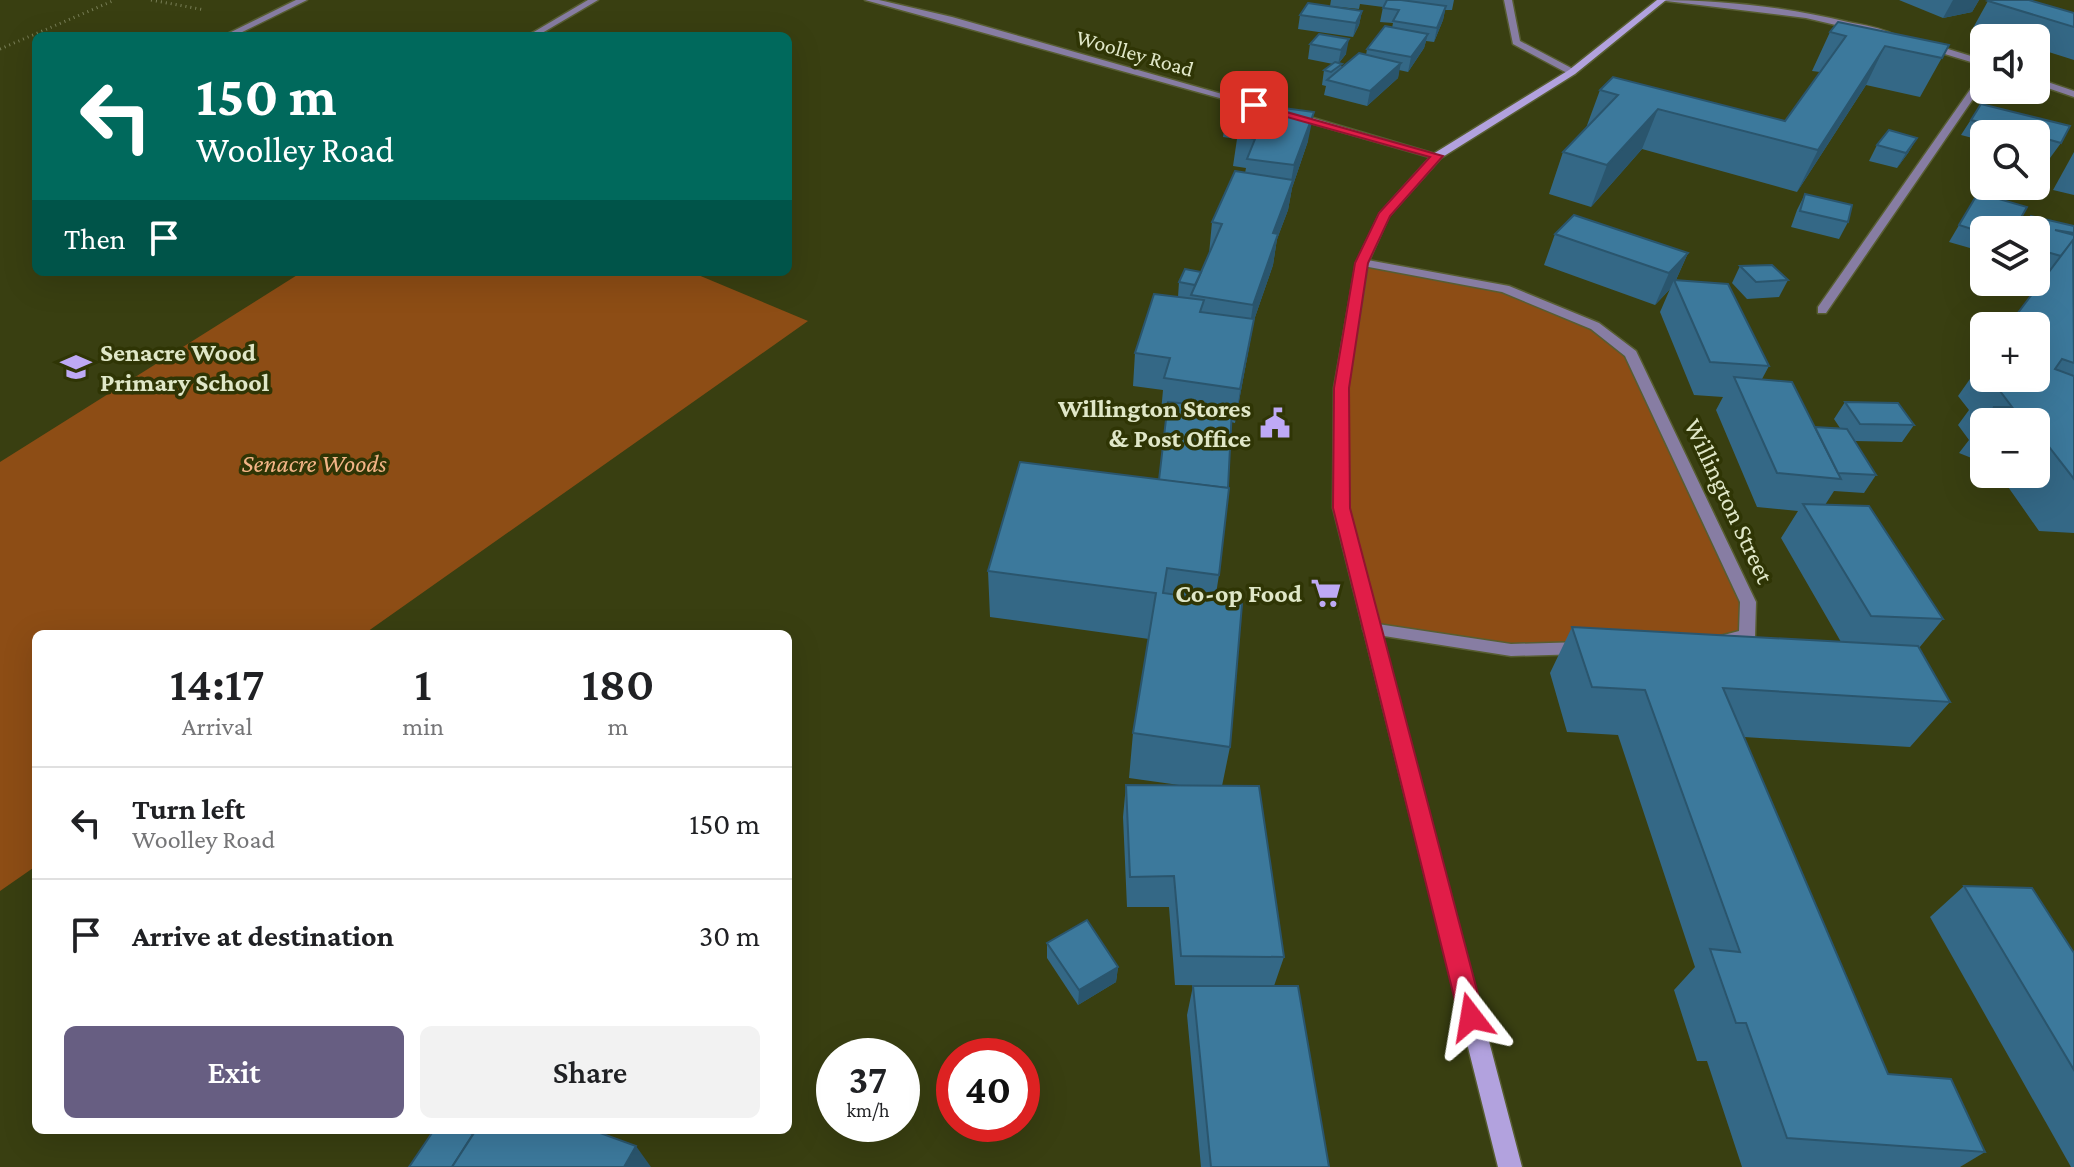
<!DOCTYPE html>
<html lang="en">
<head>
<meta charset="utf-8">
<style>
  :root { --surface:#fff; --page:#f2f2f2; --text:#202124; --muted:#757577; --line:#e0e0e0; --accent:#675e82 }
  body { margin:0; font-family:"Crimson Pro",serif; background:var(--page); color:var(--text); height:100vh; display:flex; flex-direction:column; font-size:30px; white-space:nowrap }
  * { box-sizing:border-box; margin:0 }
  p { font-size:26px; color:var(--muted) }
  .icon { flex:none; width:44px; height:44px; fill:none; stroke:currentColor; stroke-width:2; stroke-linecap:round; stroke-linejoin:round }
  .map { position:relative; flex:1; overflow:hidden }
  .drawer { position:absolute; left:32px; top:630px; width:760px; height:504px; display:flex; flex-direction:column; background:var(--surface); border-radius:12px; box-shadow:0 8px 32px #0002 }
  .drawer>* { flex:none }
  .banner { position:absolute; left:32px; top:32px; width:760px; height:244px; border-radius:12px; box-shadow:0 8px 32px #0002; background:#00695c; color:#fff; overflow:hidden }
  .controls { position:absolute; left:1970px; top:24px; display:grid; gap:16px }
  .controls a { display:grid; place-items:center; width:80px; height:80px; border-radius:12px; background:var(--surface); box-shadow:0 8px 32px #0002; font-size:40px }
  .speed { position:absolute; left:816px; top:1038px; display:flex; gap:16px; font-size:40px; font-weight:700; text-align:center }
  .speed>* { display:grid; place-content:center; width:104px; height:104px; border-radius:50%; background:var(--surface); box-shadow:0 8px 32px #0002; line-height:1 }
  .speed small { font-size:20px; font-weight:400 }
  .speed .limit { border:12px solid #d22; background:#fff; color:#111 }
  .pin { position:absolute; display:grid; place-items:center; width:68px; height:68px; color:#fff; margin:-34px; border-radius:16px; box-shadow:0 4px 12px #0006 }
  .me { position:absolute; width:88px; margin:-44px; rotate:346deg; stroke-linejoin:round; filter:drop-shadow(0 0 6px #0008) }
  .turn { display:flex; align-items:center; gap:28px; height:168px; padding:0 32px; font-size:36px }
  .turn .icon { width:104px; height:104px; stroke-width:2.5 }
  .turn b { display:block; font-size:56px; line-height:68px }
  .then { display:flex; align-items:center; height:76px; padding:0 32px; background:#0003; gap:16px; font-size:30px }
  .eta { display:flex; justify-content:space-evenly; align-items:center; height:136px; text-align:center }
  .eta b { font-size:48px; font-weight:600; line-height:56px }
  .primary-button { display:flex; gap:16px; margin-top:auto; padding:16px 32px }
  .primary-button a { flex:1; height:92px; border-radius:12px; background:var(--accent); color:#fff; font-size:32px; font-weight:600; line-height:92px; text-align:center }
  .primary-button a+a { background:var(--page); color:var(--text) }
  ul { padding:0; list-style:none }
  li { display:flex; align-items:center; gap:24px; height:112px; padding:0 32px; border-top:2px solid var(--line) }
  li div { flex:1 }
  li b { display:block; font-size:30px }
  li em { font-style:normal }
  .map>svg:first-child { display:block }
  .green { fill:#8d4d15 }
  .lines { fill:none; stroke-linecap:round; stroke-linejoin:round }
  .lane-casing { stroke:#575d32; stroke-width:3 }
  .street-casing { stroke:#575d32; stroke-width:3 }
  .secondary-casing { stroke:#575d32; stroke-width:3 }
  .path { stroke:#797f57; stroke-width:3; stroke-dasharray:1 4; stroke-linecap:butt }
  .lane { fill:#877da3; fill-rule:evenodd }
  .street { fill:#877da3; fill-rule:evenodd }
  .secondary { fill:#b2a2de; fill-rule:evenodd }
  .wall { fill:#346886 }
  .shaded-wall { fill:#2a556d }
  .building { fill:#3c799c; stroke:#2a556d; stroke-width:2 }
  .route { fill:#e11d48; stroke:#92132f; stroke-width:2 }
  .labels { text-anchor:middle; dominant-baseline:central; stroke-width:7; stroke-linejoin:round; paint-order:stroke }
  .far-street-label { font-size:22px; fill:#e0e7c8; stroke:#2f3505 }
  .poi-label { font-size:26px; font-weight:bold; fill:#e0e7c8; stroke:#2f3505; text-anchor:end }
  .park-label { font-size:26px; font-style:italic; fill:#f3b486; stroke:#2f3505 }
  .street-label { font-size:26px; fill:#e0e7c8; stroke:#2f3505 }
</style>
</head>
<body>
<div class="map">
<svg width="2074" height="1167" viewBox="0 0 2074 1167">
  <rect width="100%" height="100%" fill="#393f11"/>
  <!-- green -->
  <g class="green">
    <path d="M1362,263l143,26 90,37 36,28 117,248 -1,34 -236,14 -140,-21 -30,-121 -1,-60z"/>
    <path d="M302,272h389l117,49 -444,313h-328v232l-36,25v-429z"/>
  </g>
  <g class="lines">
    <!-- lane casing -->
    <g class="lane-casing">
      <path id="lane" d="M1984,73v10l-158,230h-8v-6l163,-233z"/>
    </g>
    <!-- street casing -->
    <g class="street-casing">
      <g id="street">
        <path d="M296,0h11l-73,36h-11z"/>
        <path d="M588,0h10l-61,36h-10z"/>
        <path d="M865,0h14l73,17 319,91 -8,2z"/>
        <path d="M1504,0h8l8,41 55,29v4h-6l-56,-30z"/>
        <path d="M1658,0c64,0 128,7 190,22 16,3 34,6 47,13l-4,3 -85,-20z"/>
        <path d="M1925,42l59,18v6l-62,-19v-4z"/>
        <path d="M2036,78l38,13v6l-38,-13z"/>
        <path d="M1290,113h6l146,43 -9,2 -143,-41z"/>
        <path d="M1362,259l147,27 90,37 37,28 120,251 -1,34 -2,4 -27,6 -6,-2 -2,-4 2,-4 19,-5 1,-29 -115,-246 -34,-27 -89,-37 -144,-27 -2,-2z"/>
        <path d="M1371,623l140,21 72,-2 6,1 2,5 -2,5 -6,1 -72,2 -146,-23 -2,-4 2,-4z"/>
      </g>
    </g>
    <!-- secondary casing -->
    <g class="secondary-casing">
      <path id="secondary" d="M1657,0h9l-91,74 -134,84 -52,58 -21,47 -20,125 1,120 173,659h-24l-165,-659 1,-120 22,-125 24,-50 53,-59 136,-84z"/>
    </g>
    <!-- path -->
    <g class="path">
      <path d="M151,0l54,10"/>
      <path d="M0,49l115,-49"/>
    </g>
    <!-- lane -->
    <use href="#lane" class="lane"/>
    <!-- street -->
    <use href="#street" class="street"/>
    <!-- secondary -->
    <use href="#secondary" class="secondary"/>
  </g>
  <!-- wall -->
  <g class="wall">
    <path d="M1331,0h123l-2,10h-7l-2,10 -9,22 -8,-1 -2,7 -16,24 -9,-2 -1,8 -31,28 -43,-11 2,-9 -4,-1 2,-15 9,-6 -25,-5 2,-15 9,-10 27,20 -7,9 3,4 24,-12 1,-6 25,-21 1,-5 -13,-1 3,-15 -23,-3 -1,5 -29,-3z"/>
    <path d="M1899,0h80l-7,12 -29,6z"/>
    <path d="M1988,1l86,12v47l-38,-12v-10h-30l-33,-10z"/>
    <path d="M1362,11l-3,14 -6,12 -55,-8 2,-14z"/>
    <path d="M1830,32l119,13 -29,52 -54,-12 -69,107 -155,-43 -51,58 -42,-13 14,-42 23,-24 14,-38 185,31 35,-49 -8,-1z"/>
    <path d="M1231,101l77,40 -16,47 -4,22 -11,29 -4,26 -19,55 -19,103 -4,-1 -12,153 -4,25 15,147 -8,39 62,171 -10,29 55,181h-128l-14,-152 6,-29h75l-93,-1 -6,-78h-42l-4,-90 3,-32h53l-50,-7 4,-45 16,-94 -159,-22 -2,-46 171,-91 8,-68h-6l2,-22 -30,-4 2,-33 43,-56 1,-15 22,-10 8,-18 3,-32 33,-49 1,-5 -13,-2 4,-27 -14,-2 4,-29z"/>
    <path d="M1981,104l80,39 -11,15 -14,-3v-21h-52v7l-23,-6z"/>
    <path d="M1917,138l-9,15 -11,15 -28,-7 8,-16z"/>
    <path d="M2074,152v43l-21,-5z"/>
    <path d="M1978,193l6,37v22l-35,-10z"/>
    <path d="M1805,194l43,28 -9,17 -48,-12 6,-17z"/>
    <path d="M2031,216l43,10v307l-35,-2 -40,-57h37v-52h-52v41l-25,-10 10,-13 -11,-15 11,-15 -11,-14 26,-37v19h52l12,-106 -12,-3v-39h-14z"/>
    <path d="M1555,234l133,19 -12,27 93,86 -7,13 53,48 25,1 -6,-9 11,-17 69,23 -12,17 -47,-1 21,34 -12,18 -30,-2 -9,14 118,114 -24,29 31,54 -40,45 -166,-10 144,337 97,78 -25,15h-218l-35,-106h-10l-23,-71 21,-23 -77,-232 -51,-3 -17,-59 22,-46 269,15 -60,-104 17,-27 -41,-4 -41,-97 7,-13 -29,-2 -34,-83 10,-23 -15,16 -111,-40z"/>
    <path d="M1740,266l48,14 -9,17 -32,2 -15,-16z"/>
    <path d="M1964,886l110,67v214h-3l-141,-250z"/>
    <path d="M1047,943l71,24 -2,15 -38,23 -31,-47z"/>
  </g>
  <!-- shaded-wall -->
  <g class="shaded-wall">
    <path d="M1953,0h26l-7,12 -29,6z"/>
    <path d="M1446,6l-3,14 -9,22 3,-14z"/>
    <path d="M1362,11l-3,14 -6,12 3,-14z"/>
    <path d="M1428,34l-4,14 -16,24 3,-15z"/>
    <path d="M1349,39l-3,15 -8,10 3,-14z"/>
    <path d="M1885,46l-19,39 -69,107 21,-42z"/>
    <path d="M1401,63l-3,15 -31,28 3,-15z"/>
    <path d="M1658,109l-16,40 -51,58 16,-42z"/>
    <path d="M1314,112l-6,29 -16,47 -4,22 -11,29 -4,26 -19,55 -19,103 18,-118 20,-72 17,-46 4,-22z"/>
    <path d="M1917,138l-9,15 -11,15 9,-15z"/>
    <path d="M1688,253l-13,29 -1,-2 -4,9 -15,16 14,-32z"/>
    <path d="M1118,967l-2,15 -38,23 1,-15z"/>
    <path d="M636,1146l15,21h-27z"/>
  </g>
  <!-- building -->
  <g class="building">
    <path d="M1387,0h14l45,6 -9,22 -44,-7 6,-11 -16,-2z"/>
    <path d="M1991,0h38l45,13v14l-86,-26z"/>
    <path d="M1308,3l54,8 -6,12 -56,-8z"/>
    <path d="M1838,22l111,23 -7,13 -57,-12 -67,104 -160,-41 -51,56 -44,-13 55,-57 -18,-5 13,-13 172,44 61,-85 -16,-4z"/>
    <path d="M1385,26l43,8 -17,23 -44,-8z"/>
    <path d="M1319,34l30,5 -8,11 -31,-6z"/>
    <path d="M1359,53l42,10 -31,28 -43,-11z"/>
    <path d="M1335,62l7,2 -11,8 -7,-2z"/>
    <path d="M1231,101l83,11 -20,53 -47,-6 8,-20 -18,-3 12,-25 -22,-3z"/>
    <path d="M1981,104l89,22 -9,17 -25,-7v-2h-10l-55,-14z"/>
    <path d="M1889,130l28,8 -11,15 -29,-8z"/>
    <path d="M1235,171l58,9 -20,53 5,1 -25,71 -62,-10 31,-71 -10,-2z"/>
    <path d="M1978,193l49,14 -13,23h-30v3l-25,-8z"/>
    <path d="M1805,194l47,11 -4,17 -48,-11z"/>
    <path d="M1574,215l114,38 -19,20 -114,-39z"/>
    <path d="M2031,216l43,10v7l-19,-3 19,5v5l-13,16 -25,-7v-19h-13z"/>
    <path d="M2073,240l1,123 -12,-4 -7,10 19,7v103l-38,-49v-8h-6l-37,-15h19l-21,-28 1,-1h44v-52h-28z"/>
    <path d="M1772,265l16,15 -32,2 -16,-16z"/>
    <path d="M1185,269l16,3 -6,13 -16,-3z"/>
    <path d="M1674,280l54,4 41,82 -59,-4z"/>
    <path d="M1154,294l50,6 -4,12 54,7 -14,70 -76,-11 6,-20 -35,-5z"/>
    <path d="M1734,377l58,5 49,97 -64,-6z"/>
    <path d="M1168,402l64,6 -4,80 -69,-8z"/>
    <path d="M1845,402l53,1 16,22 -54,-1z"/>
    <path d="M1815,427l32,2 29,46 -38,-2z"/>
    <path d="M1020,462l209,26 -10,87 -52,-7 -4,25 79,11 -12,143 -97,-14 23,-140 -168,-22z"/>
    <path d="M1803,504l66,2 74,113 -72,-3z"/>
    <path d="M1572,627l346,19 32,56 -227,-14 165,386 63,5 34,73 -198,-14 -41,-115h-10l-26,-74 30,3 -95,-262 -53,-3z"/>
    <path d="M1126,785l133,1 25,171 -103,-1 -7,-80 -44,1z"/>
    <path d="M1964,886l68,2 42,65v117z"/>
    <path d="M1087,920l31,47 -39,23 -32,-47z"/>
    <path d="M1193,986h105l31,181h-118z"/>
    <path d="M434,1130h29l10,4 -21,33h-43z"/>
    <path d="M476,1130h116l44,16 -12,21h-172z"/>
  </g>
  <!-- route -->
  <path class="route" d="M1251,102l192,54 -53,60 -22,47 -19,125 1,120 134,509 -4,9 -9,3 -8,-3 -4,-9 -126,-509 1,-120 21,-125 24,-50 51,-56 -179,-50z"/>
  <!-- icons -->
  <defs>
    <g id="school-bare" transform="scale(2.4)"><path d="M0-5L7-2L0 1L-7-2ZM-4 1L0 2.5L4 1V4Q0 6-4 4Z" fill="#bea9f5" stroke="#2f3505" stroke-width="2.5" paint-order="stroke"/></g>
    <g id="civic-bare" transform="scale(2.4)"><path d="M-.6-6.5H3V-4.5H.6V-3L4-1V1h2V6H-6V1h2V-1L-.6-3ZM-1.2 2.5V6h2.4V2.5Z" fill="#bea9f5" stroke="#2f3505" stroke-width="2.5" paint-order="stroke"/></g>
    <g id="supermarket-bare" transform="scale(2.4)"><path d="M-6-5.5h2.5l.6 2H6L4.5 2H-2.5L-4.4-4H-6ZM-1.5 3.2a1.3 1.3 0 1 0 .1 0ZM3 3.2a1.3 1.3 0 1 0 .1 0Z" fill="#bea9f5" stroke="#2f3505" stroke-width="2.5" paint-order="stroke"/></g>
  </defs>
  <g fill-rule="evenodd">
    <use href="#school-bare" x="76" y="367"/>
    <use href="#civic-bare" x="1275" y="423"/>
    <use href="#supermarket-bare" x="1326" y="593"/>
  </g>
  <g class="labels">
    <!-- far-street labels -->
    <g class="far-street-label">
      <text transform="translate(1135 53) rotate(16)">Woolley Road</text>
    </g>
    <!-- poi labels -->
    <g class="poi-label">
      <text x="100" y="352" text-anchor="start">Senacre Wood<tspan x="100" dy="30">Primary School</tspan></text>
      <text x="1251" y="408">Willington Stores<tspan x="1251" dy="30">&amp; Post Office</tspan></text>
      <text x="1302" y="593">Co-op Food</text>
    </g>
    <!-- park labels -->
    <g class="park-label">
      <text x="314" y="463">Senacre Woods</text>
    </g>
    <!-- street labels -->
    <g class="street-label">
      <text transform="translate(1729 501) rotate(65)">Willington Street</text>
    </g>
  </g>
</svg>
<div class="controls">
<a><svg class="icon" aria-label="sound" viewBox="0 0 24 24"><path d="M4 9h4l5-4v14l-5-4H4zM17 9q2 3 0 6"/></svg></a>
<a><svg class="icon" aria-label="search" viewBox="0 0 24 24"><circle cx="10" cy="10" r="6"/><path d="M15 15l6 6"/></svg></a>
<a><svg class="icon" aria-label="layers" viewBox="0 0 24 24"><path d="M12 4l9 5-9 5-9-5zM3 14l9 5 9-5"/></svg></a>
<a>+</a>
<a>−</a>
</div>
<div class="speed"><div>37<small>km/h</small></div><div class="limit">40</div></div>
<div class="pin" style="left:1254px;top:105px;background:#d93025"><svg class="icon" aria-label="arrive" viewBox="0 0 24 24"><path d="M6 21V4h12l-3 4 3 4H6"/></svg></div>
<svg class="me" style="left:1471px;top:1017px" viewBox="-20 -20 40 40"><path d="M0-17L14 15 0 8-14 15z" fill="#e11d48" stroke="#fff" stroke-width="4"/></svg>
<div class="banner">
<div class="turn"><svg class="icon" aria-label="left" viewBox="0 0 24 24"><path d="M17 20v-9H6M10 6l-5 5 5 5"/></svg><div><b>150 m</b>Woolley Road</div></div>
<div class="then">Then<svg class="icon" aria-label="arrive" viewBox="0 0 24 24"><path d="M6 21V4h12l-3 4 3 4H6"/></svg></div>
</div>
<section class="drawer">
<div class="eta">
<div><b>14:17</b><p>Arrival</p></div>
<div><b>1</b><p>min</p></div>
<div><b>180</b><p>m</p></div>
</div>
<ul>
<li><svg class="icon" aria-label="left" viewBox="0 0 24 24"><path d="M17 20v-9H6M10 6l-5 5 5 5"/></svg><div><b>Turn left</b><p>Woolley Road</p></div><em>150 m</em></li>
<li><svg class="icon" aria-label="arrive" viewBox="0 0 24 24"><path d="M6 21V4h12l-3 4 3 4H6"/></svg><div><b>Arrive at destination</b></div><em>30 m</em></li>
</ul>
<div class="primary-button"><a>Exit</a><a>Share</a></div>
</section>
</div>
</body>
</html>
